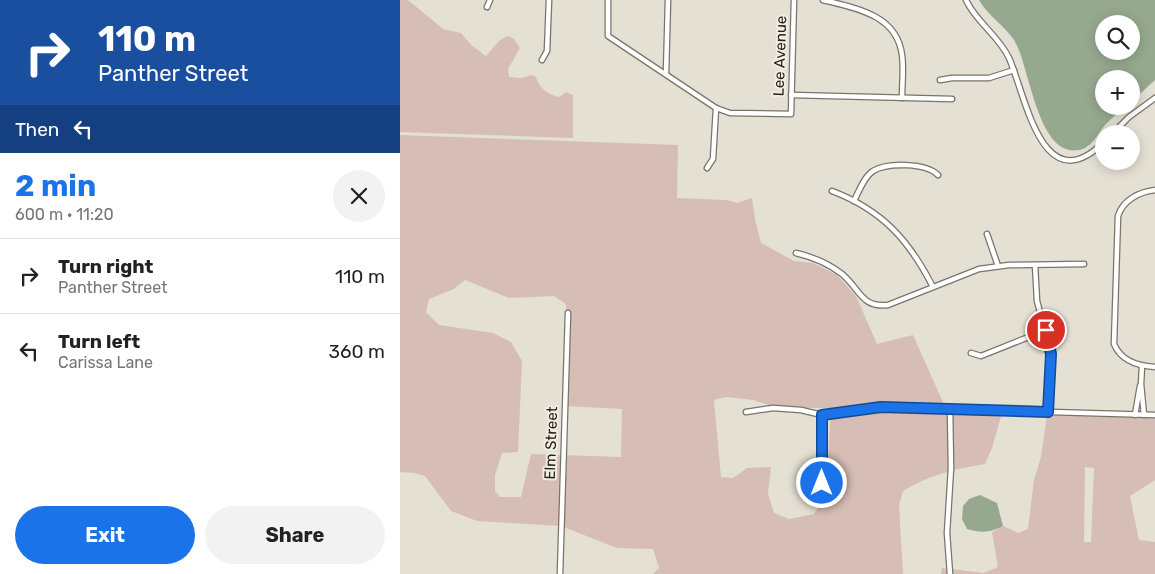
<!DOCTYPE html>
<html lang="en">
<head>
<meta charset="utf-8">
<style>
  :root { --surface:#fff; --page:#f2f2f2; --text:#222; --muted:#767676; --line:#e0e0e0; --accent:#1a73e8 }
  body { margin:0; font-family:Rubik,sans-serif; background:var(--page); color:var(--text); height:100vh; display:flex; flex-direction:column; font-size:19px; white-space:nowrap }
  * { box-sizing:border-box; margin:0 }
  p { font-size:16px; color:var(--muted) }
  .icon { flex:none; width:28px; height:28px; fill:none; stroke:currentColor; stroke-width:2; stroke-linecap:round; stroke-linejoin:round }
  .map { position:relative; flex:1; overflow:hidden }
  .drawer { display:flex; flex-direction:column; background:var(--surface); width:400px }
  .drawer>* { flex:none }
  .hud { background:#1a4fa0; color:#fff; overflow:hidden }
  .controls { position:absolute; left:695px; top:15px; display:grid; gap:10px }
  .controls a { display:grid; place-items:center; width:45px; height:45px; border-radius:50%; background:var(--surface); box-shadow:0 2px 12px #0003; font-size:25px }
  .pin { position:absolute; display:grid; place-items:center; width:42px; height:42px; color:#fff; margin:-21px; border:2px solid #fff; border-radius:50%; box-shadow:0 1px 5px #0007 }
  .me { position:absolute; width:55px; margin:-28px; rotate:0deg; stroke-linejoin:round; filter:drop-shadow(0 0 4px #0008) }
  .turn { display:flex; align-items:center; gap:18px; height:105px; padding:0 15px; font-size:22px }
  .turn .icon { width:65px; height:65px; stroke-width:2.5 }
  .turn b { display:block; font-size:35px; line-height:42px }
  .then { display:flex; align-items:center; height:48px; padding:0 15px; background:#0003; gap:10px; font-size:19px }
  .round { display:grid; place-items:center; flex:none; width:52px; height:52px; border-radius:26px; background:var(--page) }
  .summary { display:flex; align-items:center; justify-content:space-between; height:85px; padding:0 15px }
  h1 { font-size:30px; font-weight:700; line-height:38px; color:var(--accent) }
  .action { display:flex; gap:10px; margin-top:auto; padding:10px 15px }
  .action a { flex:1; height:58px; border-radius:30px; background:var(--accent); color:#fff; font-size:20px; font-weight:700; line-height:58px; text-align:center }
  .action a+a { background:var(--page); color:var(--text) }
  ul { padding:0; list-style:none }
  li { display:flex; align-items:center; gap:15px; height:75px; padding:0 15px; border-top:1px solid var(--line) }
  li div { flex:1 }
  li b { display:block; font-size:19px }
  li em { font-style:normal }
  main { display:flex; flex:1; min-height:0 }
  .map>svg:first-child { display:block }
  .green { fill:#d6bdb6; fill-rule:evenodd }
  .water { fill:#96a98f; fill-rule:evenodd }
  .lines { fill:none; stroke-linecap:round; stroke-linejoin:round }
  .street-casing { stroke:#79746a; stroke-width:7 }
  .street { stroke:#fff; stroke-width:4.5 }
  .route-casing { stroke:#114b97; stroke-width:12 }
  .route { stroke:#1a73e8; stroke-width:9 }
  .labels { text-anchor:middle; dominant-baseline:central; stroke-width:4; stroke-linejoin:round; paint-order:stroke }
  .street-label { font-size:15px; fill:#23211d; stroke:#f3ede1 }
</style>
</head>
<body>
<main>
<section class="drawer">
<div class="hud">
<div class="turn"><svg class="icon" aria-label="right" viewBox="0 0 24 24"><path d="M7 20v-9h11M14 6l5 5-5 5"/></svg><div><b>110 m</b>Panther Street</div></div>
<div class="then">Then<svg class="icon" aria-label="left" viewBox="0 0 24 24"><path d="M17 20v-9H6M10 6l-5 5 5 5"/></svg></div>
</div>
<div class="summary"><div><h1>2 min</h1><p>600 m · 11:20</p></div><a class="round"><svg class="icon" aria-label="close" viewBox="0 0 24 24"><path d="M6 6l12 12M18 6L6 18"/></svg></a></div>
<ul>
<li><svg class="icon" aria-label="right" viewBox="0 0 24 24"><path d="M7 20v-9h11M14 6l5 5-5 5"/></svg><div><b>Turn right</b><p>Panther Street</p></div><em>110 m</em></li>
<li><svg class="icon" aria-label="left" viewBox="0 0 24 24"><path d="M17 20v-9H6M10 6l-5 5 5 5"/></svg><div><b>Turn left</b><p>Carissa Lane</p></div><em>360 m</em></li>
</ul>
<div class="action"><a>Exit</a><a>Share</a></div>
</section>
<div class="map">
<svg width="755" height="574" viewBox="0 0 755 574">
  <rect width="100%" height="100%" fill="#e5e0d4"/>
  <!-- green -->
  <g class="green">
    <path d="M0,0h8l35,29 18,4 10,12 15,11 13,-15 8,-5 6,2 7,10 -12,21 1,8 12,1 11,-3 4,2c4,12 11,17 23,20l7,-5 7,3v43l-173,-6z"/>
    <path d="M0,135l278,10 -1,53 50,2 10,3 15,-5 3,21 6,24 33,18 19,2 24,12 19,21 21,48 36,-9 34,76 55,2 -10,35 -7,16c-30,5 -57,11 -82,27l-4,14 4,69h-250l6,-6 -6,-19 -36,-1 -56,-22 -84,-5 -26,-10 -26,-35 -10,-3 -15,-1zM65,280l44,18 45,-2 12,8v102l56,3 -1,48 -90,-3 -10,43h-21l-5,-6v-16l7,-22 16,-1 4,-91 -11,-19 -18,-9 -54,-8 -13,-13 3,-13 25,-10zM326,397l27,3 25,8h53l-5,87 -12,19 -25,5 -15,-6 -6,-19 3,-27 -24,1 -14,10 -12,-1 -7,-77z"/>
    <path d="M647,415l108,3v62l-25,16 9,44 16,2v32h-214l1,-6 42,5 14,-6 -6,-35 11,-6 15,7 10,-4 6,-49 7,-23zM685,467l9,1 -3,74h-7z"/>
  </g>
  <!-- water -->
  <g class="water">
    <path d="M579,0h176v80l-24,22v-23h-27v27h22c-7,6 -14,12 -20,18 -8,9 -14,24 -27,26 -42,8 -49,-85 -65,-110 -10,-15 -26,-24 -35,-40zM704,24h27v27h-27z"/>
    <path d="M580,495l17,8 6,23c-14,7 -21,7 -36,3l-5,-10 1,-13 6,-7z"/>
  </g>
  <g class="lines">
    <!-- street casing -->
    <g class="street-casing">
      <g id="street">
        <path d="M208,0v36l108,72 14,5 61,1 3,-114"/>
        <path d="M423,0c33,8 74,15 79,55 2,14 0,29 0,43"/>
        <path d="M566,0c10,22 33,36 43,58 17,38 33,145 95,84"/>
        <path d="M87,7l3,-7"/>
        <path d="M142,60l5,-9 2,-51"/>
        <path d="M266,74l2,-74"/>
        <path d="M540,80l12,-2h37l25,-8"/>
        <path d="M391,95l161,4"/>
        <path d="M712,134l17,-17 26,-19"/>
        <path d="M307,168l6,-9 3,-51"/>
        <path d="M755,190c-16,2 -32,10 -37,26l-4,128c7,17 24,22 41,23"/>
        <path d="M432,191c50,19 77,49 101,96"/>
        <path d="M454,201c5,-10 10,-24 19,-30 15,-9 53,-8 65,4"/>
        <path d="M587,234l11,32"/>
        <path d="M396,253c17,4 32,10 46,21 18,15 19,34 46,31l91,-36 30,-4 75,-1"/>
        <path d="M635,265l2,36 14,53 -3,59"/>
        <path d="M571,353l10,3 65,-26"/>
        <path d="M742,366l-1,18 3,31"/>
        <path d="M550,408l1,60 -4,65 3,41"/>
        <path d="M346,412l27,-4 28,2 21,5 59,-8 274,8"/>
        <path d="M735,415l5,-29"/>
        <path d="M422,500v-85"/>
        <path d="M160,574l8,-261"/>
      </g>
    </g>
    <!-- street -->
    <use href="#street" class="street"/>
  </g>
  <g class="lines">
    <!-- route casing -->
    <g class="route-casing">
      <path id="route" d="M422,483v-68l59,-8 167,5 3,-58 -5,-24"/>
    </g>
    <!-- route -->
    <use href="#route" class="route"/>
  </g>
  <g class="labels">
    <!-- street labels -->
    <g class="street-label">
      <text transform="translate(380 56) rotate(-88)">Lee Avenue</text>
      <text transform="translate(151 443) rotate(-88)">Elm Street</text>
    </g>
  </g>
</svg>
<div class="controls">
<a><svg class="icon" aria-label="search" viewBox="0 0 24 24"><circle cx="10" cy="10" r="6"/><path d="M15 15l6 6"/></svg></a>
<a>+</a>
<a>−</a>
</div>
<div class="pin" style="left:646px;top:330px;background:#d93025"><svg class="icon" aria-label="arrive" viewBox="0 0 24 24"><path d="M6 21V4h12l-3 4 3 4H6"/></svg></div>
<svg class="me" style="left:422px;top:483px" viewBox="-20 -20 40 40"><circle r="17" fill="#1a73e8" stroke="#fff" stroke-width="3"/><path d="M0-11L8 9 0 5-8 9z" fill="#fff"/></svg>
</div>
</main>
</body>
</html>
